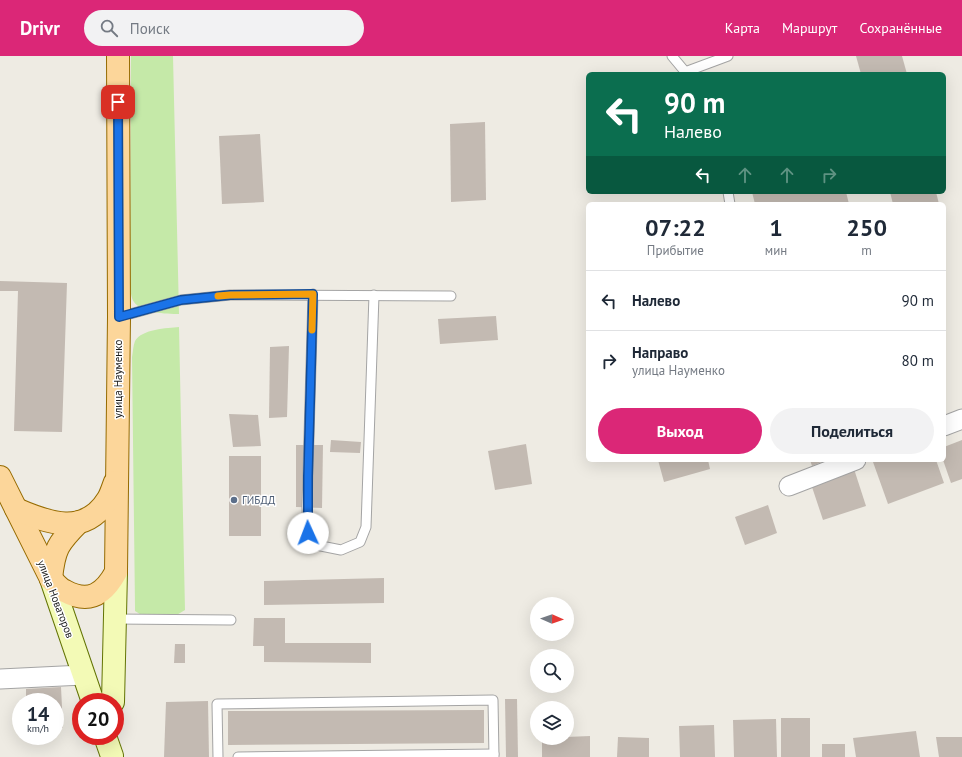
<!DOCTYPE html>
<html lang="ru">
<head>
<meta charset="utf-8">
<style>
  :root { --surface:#fff; --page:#f2f2f3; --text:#1f2937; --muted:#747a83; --line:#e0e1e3; --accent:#db2777 }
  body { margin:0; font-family:"PT Sans",sans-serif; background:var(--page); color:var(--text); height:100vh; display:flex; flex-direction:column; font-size:15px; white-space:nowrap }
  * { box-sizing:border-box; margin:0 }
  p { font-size:13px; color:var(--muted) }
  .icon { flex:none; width:22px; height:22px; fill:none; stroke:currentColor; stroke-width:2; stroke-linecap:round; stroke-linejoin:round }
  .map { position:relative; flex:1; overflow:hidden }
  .details { position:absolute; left:586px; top:146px; width:360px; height:260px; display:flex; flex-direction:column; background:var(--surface); border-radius:6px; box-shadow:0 4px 16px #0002 }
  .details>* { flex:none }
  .hud { position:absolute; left:586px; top:16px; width:360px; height:122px; border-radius:6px; box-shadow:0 4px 16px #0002; background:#0b6e4f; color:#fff; overflow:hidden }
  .needle { width:26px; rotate:92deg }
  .buttons { position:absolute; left:530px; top:541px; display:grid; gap:8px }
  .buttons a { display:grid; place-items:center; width:44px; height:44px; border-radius:50%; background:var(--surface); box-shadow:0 4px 16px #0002; font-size:20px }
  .speed { position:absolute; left:12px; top:637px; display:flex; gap:8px; font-size:20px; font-weight:700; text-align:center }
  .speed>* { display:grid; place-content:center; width:52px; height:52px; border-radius:50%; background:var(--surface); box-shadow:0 4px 16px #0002; line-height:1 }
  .speed small { font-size:10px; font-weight:400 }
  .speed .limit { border:6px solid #d22; background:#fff; color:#111 }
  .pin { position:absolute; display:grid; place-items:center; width:34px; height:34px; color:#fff; margin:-17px; border-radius:8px; box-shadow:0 2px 6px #0006 }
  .me { position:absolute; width:44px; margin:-22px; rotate:358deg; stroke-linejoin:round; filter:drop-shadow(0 0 3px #0008) }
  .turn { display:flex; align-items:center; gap:14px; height:84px; padding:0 12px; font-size:18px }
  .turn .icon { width:52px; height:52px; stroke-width:2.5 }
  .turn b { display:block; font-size:28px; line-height:34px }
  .lanes { display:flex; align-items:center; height:38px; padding:0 12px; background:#0003; justify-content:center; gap:20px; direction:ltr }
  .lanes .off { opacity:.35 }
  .eta { display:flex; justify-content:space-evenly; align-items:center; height:68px; text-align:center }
  .eta b { font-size:24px; font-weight:800; line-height:28px }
  .action { display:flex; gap:8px; margin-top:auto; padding:8px 12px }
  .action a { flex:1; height:46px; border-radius:24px; background:var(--accent); color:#fff; font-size:16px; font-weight:800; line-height:46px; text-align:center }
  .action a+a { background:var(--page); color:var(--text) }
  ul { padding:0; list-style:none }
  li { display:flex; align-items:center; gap:12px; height:60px; padding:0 12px; border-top:1px solid var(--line) }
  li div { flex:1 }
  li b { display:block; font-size:15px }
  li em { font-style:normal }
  header { display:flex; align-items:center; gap:24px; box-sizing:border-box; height:56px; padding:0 20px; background:var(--accent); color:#fff }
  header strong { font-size:19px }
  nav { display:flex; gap:22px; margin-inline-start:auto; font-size:14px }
  .search { width:280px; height:36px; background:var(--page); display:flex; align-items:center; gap:10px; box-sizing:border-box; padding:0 14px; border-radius:22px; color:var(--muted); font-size:15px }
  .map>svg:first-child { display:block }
  .grass { fill:#c5e9a8 }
  .building { fill:#c3bab2 }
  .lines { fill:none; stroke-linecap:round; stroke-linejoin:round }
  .lane-casing { stroke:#a4a4a4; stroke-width:11 }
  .street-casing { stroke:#a4a4a4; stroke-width:21 }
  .secondary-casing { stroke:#637404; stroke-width:24 }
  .primary-casing { stroke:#966b00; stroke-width:24 }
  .lane { stroke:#fff; stroke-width:9 }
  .street { stroke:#fff; stroke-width:19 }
  .secondary { stroke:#f3fab6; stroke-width:22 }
  .primary { stroke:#fcd69a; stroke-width:22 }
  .route-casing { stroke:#114b97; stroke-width:10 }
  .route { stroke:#1a73e8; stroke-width:7 }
  .slow { stroke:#f59e0b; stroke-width:7 }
  .service-dot { fill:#5c6f8a; stroke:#fff; stroke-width:1.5 }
  .labels { text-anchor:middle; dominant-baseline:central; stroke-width:3; stroke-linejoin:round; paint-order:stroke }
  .street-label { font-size:11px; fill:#1d1d1d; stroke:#fff }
  .service-label { font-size:11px; fill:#4e5e75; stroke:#fff; text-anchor:start }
</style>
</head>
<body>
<header>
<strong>Drivr</strong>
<div class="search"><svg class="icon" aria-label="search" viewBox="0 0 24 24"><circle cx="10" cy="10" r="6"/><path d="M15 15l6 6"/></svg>Поиск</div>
<nav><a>Карта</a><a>Маршрут</a><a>Сохранённые</a></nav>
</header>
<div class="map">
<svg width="962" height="701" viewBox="0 0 962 701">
  <rect width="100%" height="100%" fill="#eeebe3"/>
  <!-- grass -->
  <g class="grass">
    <path d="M131,0h42l6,258c-13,0 -37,-1 -45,-12 -3,-4 -3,-10 -4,-15z"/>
    <path d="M179,271l6,283 -10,6h-32l-8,-5v-5l-3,-249c1,-5 1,-11 3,-16 7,-12 32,-13 44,-14z"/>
  </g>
  <!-- building -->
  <g class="building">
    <path d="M856,0h46l5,18h-46z"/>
    <path d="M485,66l1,78 -35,2 -1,-78z"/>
    <path d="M260,78l4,68 -42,2 -3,-68z"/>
    <path d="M752,136h94l3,12h-94z"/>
    <path d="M890,136h46l3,12h-46z"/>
    <path d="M0,225l67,2 -5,149 -48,-1 4,-140h-18z"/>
    <path d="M496,260l2,24 -58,4 -2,-25z"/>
    <path d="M289,290l-2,71 -18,1 1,-71z"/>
    <path d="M229,358l29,1 3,31 -28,1z"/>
    <path d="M331,384l30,2 -1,11 -30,-1z"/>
    <path d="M962,384v39l-11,4 -8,-23 1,-13z"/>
    <path d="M526,388l6,40 -37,6 -7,-39z"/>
    <path d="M296,389h27l-1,63 -26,-1z"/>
    <rect x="229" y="400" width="32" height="80"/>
    <path d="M658,404h50l2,9 -46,13z"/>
    <path d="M810,404h16l-14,6z"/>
    <path d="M878,404h58l8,23 -56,21 -15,-42z"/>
    <path d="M854,413l12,37 -43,14 -12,-36z"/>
    <path d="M768,449l9,28 -32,12 -10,-28z"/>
    <path d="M384,522v25l-120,2v-24z"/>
    <path d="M254,562h31v25h86v20l-107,-1v-16h-11z"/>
    <path d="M175,588h10v19h-11z"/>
    <path d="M61,631l2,41h-8v-26h-29v-13z"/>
    <path d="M505,643h12l1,58h-12z"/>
    <path d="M208,645l1,56h-45l2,-55z"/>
    <path d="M484,654v33l-256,2v-34z"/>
    <rect x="781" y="662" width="29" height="39"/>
    <path d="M776,663l1,38h-43l-1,-37z"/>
    <path d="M714,669l1,32h-35l-1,-31z"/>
    <path d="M916,675l4,26h-64l-3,-19z"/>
    <path d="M590,680v21h-48v-19z"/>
    <path d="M618,681l31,1v19h-32z"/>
    <path d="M936,681h26v20h-23z"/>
    <rect x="822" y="688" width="23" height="13"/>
  </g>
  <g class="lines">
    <!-- lane casing -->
    <g class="lane-casing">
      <g id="lane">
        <path d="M672,0l15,18"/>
        <path d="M685,16l43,-16"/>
        <path d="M728,136l2,12"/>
        <path d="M313,238l-6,213 1,26 13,13 20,4 19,-8 6,-15 8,-232"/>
        <path d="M119,261l62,-17 49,-5 221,1"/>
        <path d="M115,563l116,1"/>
        <path d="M218,701l-1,-53 276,-4 1,57"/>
        <path d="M238,701l256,-3"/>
      </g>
    </g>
    <!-- street casing -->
    <g class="street-casing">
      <g id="street">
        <path d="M944,370l18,-7"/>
        <path d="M789,430l67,-26"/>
        <path d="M0,623l83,-4"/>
      </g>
    </g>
    <!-- secondary casing -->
    <g class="secondary-casing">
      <g id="secondary">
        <path d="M51,523l42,123"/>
        <path d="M113,646l3,-130"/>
        <path d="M105,680l7,20"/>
      </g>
    </g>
    <!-- primary casing -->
    <g class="primary-casing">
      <g id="primary">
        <path d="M0,421l51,102c4,4 9,10 14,12 24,13 39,3 51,-19l3,-255 -1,-261"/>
        <path d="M16,453c32,14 69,28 92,-10 3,-5 5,-12 7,-17"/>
        <path d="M51,523c3,-30 7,-36 28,-57"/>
      </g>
    </g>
    <!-- lane -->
    <use href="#lane" class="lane"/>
    <!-- street -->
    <use href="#street" class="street"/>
    <!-- secondary -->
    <use href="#secondary" class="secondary"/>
    <!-- primary -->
    <use href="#primary" class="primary"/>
  </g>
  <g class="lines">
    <!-- route casing -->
    <g class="route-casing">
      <path id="route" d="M118,46l1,215 62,-17 49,-5 83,-1 -5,182v57"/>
    </g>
    <!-- route -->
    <use href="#route" class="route"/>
    <!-- slow -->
    <path class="slow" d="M218,240l12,-1 83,-1 -1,36"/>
  </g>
  <!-- markers -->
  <circle class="service-dot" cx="234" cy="444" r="4"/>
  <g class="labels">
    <!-- street labels -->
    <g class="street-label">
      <text transform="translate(118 323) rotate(-90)">улица Науменко</text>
      <text transform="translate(56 543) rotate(69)">улица Новаторов</text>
    </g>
    <!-- service labels -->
    <g class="service-label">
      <text x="242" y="444">ГИБДД</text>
    </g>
  </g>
</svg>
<div class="buttons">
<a><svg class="needle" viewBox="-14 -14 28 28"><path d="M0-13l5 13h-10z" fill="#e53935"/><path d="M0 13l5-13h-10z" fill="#747a83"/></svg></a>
<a><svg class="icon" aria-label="search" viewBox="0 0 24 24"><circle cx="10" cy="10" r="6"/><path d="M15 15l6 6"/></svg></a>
<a><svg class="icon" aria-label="layers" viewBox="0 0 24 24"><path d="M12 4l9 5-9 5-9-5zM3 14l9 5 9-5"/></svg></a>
</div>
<div class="speed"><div>14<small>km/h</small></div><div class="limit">20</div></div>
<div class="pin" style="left:118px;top:46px;background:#d93025"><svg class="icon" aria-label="arrive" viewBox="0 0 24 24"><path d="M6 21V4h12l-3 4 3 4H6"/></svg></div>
<svg class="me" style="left:308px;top:477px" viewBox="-20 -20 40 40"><circle r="19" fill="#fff"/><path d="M0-13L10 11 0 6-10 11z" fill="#1a73e8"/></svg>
<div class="hud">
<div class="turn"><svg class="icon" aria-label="left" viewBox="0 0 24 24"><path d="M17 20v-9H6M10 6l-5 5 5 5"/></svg><div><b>90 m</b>Налево</div></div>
<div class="lanes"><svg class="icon" aria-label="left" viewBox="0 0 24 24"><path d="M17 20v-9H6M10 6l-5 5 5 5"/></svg><svg class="icon off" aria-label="ahead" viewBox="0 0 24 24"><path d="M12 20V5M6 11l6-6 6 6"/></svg><svg class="icon off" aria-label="ahead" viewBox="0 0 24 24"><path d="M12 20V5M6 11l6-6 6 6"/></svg><svg class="icon off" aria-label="right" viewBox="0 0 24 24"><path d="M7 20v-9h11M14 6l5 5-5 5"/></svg></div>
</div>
<section class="details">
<div class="eta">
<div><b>07:22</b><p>Прибытие</p></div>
<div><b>1</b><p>мин</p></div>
<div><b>250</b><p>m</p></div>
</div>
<ul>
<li><svg class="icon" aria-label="left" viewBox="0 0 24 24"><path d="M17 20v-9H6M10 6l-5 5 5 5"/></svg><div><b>Налево</b></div><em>90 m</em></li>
<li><svg class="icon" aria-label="right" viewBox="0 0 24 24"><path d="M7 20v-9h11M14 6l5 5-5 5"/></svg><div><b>Направо</b><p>улица Науменко</p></div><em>80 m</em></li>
</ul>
<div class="action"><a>Выход</a><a>Поделиться</a></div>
</section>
</div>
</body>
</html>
